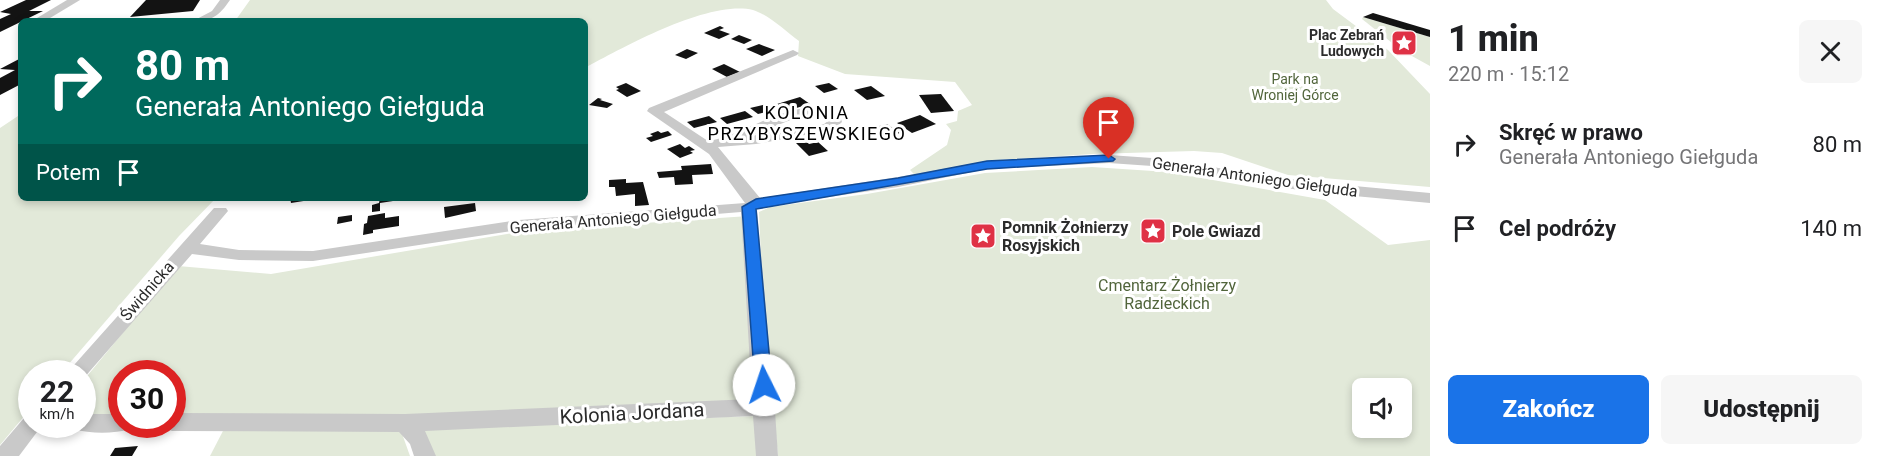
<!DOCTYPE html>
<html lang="pl">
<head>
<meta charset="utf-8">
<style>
  :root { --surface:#fff; --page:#f6f6f6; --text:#202124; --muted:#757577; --accent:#1a73e8 }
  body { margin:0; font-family:Roboto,sans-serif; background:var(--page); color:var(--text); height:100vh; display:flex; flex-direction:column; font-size:22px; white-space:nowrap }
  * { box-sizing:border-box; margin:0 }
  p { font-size:20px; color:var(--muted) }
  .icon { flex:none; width:33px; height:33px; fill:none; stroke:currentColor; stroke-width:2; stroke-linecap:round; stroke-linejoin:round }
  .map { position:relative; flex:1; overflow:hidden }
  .panel { display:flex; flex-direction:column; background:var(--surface); width:450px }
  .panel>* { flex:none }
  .hud { position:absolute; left:18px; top:18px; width:570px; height:183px; border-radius:9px; box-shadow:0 3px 9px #0003; background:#00695c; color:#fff; overflow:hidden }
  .buttons { position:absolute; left:1352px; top:378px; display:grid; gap:12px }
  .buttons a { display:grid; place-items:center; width:60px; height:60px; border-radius:9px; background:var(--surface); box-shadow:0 3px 9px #0003; font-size:30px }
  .speed { position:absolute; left:18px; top:360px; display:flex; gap:12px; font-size:30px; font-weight:700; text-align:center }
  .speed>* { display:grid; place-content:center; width:78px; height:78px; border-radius:50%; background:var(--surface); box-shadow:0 3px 9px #0003; line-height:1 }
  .speed small { font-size:15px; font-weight:400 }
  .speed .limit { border:9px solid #d22; background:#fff; color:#111 }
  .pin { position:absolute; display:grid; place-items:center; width:51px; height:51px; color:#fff; margin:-62px -26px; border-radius:50% 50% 50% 0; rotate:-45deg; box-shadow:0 0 6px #0007 }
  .pin .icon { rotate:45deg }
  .me { position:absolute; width:66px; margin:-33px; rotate:356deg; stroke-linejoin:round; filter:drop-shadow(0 0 4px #0008) }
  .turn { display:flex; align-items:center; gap:21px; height:126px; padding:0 18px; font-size:27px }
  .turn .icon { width:78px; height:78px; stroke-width:2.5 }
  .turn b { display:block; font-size:42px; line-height:51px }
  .then { display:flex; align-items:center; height:57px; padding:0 18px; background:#0003; gap:12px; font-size:22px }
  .round { display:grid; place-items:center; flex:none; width:63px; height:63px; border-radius:9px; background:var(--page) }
  .head { display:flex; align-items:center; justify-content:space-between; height:102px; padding:0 18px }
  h1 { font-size:36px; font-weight:800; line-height:45px }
  .action { display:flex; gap:12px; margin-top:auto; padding:12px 18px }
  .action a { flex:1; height:69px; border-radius:9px; background:var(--accent); color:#fff; font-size:24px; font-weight:800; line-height:69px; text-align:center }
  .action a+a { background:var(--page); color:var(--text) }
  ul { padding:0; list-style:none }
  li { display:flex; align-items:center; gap:18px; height:84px; padding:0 18px }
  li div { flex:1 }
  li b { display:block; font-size:22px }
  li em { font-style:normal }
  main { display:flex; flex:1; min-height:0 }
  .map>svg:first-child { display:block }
  .green { fill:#e2e9d9; fill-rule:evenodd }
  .building { fill:#131313 }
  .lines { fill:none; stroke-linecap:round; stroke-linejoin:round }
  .street { fill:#c9c9c9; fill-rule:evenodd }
  .route { fill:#1a73e8; stroke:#114b97; stroke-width:1.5 }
  .labels { text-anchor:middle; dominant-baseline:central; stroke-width:6; stroke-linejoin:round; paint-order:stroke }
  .far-poi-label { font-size:14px; font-weight:bold; fill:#2c2c2c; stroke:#fff; text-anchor:end }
  .far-park-label { font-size:14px; fill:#51653b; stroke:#fff }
  .street-label { font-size:16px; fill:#2c2c2c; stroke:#fff }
  .poi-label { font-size:16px; font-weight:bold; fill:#2c2c2c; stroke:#fff; text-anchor:start }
  .park-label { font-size:16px; fill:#51653b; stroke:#fff }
  .neighbourhood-label { font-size:18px; letter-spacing:1.5px; fill:#000; stroke:#fff }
  .near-street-label { font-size:20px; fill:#2c2c2c; stroke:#fff }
</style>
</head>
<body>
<main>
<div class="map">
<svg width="1430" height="456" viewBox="0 0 1430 456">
  <rect width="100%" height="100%" fill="#fff"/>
  <!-- green -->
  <g class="green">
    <path d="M250,0h1076l7,9 55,41 42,44v93l-142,-12 -66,-22 -28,-2 -102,3 -93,6 -84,15 -5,-5 37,-25 4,-15 -5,-6 11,-3 1,-10 14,-6 -17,-23 -110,-8 -47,-18 1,-15c-14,-10 -30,-26 -46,-31 -45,-10 -129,37 -168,58v-47h-350z"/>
    <path d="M1363,17l67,20v29l-29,-16 -39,-31z"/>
    <path d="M21,114v84h195l-37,38 -118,137 -29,1 -1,34 -31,37v-317z"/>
    <path d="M1092,167l76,5 157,28 63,45 42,-5v216h-652l-15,-155 -4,-89 11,-5 97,-13 118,-21zM1362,388h39v40h-39z"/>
    <path d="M749,216l9,188 -337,13 -248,2 -1,-45h-50l-1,46h-38v-39l95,-115 93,8 253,-43z"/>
    <path d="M757,416v40h-327l-12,-29z"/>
    <path d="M400,428l10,28h-200l14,-27z"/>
  </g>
  <!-- building -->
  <g class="building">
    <path d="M26,0h25l-22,11h14l-43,21v-13l11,-5 -11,-2z"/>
    <path d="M146,0h54l-7,11 -63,6z"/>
    <path d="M1373,13l57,17v7l-67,-20z"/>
    <path d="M720,26l4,2 -5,2 11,4 -11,5 -15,-6z"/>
    <path d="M739,35l13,5 -8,4 -13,-5z"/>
    <path d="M759,44l16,6 -13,6 -16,-7z"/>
    <path d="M687,49l11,4 -12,6 -11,-4z"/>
    <path d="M21,58v26l-21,11v-17l15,-8 -15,-1z"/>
    <path d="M724,64l16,8 -13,5 -15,-8z"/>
    <path d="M626,83l15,8 -14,6 -11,-7 3,-1 -3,-2z"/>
    <path d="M829,83l9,6 -14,4 -9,-7z"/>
    <path d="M871,86l14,10 -18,4 -13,-10z"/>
    <path d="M941,94l13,17 -23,2 -12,-18z"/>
    <path d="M800,97l10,7 -24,7 -9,-7z"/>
    <path d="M598,98l4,1 -2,1 13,4 -6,4 -18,-3z"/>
    <path d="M767,104l8,6 -17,4 -8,-6z"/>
    <path d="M745,111l8,6 -26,7 -7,-6z"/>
    <path d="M920,115l16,9 -24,9 -15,-10z"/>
    <path d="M709,116l8,6 -23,6 -7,-6z"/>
    <path d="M887,124l13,9 -20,6 -12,-10z"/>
    <path d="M658,131l3,2 7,-2 4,4 -21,7 -5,-4 7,-2 -3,-2z"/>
    <path d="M806,141l3,3 9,-2 10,9 -19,5 -13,-13z"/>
    <path d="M680,144l5,4 4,-2 6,4 -5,1 3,2 -13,5 -13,-9z"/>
    <path d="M711,164l2,10 -21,1 1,9 -18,1 -1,-8 -15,1 -2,-6 25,-2 -1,-4z"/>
    <path d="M626,179v4l17,-1 6,23 -14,1v-12l-19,2 -1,-9h-6v-7z"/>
    <path d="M290,198h26v1l-25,4z"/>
    <path d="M380,198h14l-1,3 -13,2v8l-8,1v-7l7,-2z"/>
    <path d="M475,203l1,8 -31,7 -1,-11z"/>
    <path d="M385,213v5l14,-2v10l-26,4v3l-10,2 1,-11 3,-1 1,-7z"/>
    <path d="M352,215v6l-15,3 1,-7z"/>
    <path d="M138,446l-6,10h-22l5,-8z"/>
  </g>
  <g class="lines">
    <!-- street -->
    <g class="street">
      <path d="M67,0h13l-35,21h-13z"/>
      <path d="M220,0h10c-11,16 -18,21 -37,21l19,-10z"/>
      <path d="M793,50l6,3 -2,2 -133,57 44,29c41,-6 90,-51 132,-25l2,6 -9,8 -77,14 -38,3 42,51 138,-21 89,-16 122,-6 43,3 159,24 119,11v10l-119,-11 -159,-26 -43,-3 -122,6 -89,18 -138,20 -3,2 17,192 3,6 -2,4 3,45h-22l-3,-40 -328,15 11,25h-22l-4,-12 -11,-12 -227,-1 -8,-3 -2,-4h10v-11l233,1 347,-15 -11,-187 -222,18 -206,31 -74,-1 -47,-6 -109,125 -1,-5h-16l148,-166h12l2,3 -28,33 39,6 74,1 206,-31 226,-17 -36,-49 -62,-43 2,-3zM814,116l14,5 -4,3 -73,12 37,-15z"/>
      <path d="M82,414h40v10h10l-2,5c-16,5 -40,5 -56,0l-2,-5h10z"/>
      <path d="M32,415v9h11l-24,32h-19v-10l24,-28z"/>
    </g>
  </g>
  <!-- route -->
  <path class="route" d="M1109,155l6,4 -2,2 -126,8 -231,40 16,176 -2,5 -6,2 -6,-2 -3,-5 -13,-178 14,-8 142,-21 89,-17z"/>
  <!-- icons -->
  <defs>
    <g id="sight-square" transform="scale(1.35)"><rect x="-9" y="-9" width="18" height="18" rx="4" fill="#df3145" stroke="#fff"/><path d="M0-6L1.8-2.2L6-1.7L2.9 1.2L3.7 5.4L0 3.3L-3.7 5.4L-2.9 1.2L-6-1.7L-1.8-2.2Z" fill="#fff"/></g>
  </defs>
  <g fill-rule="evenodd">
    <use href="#sight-square" x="1404" y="43"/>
    <use href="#sight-square" x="1153" y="231"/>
    <use href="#sight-square" x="983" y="236"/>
  </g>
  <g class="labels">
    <!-- far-poi labels -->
    <g class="far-poi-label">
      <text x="1384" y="35">Plac Zebrań<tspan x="1384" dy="16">Ludowych</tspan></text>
    </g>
    <!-- far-park labels -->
    <g class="far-park-label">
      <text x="1295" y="79">Park na<tspan x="1295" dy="16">Wroniej Górce</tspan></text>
    </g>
    <!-- street labels -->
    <g class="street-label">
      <text transform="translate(1255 177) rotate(8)">Generała Antoniego Giełguda</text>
      <text transform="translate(613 219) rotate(-5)">Generała Antoniego Giełguda</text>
      <text transform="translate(147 291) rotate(-49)">Świdnicka</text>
    </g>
    <!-- poi labels -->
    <g class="poi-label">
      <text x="1002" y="227">Pomnik Żołnierzy<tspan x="1002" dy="18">Rosyjskich</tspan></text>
      <text x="1172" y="231">Pole Gwiazd</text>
    </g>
    <!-- park labels -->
    <g class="park-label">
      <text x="1167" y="285">Cmentarz Żołnierzy<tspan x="1167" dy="18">Radzieckich</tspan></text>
    </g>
    <!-- neighbourhood labels -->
    <g class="neighbourhood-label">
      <text x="807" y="112">KOLONIA<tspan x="807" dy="21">PRZYBYSZEWSKIEGO</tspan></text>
    </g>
    <!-- near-street labels -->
    <g class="near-street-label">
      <text transform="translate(632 413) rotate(-3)">Kolonia Jordana</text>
    </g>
  </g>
</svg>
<div class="buttons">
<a><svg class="icon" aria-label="sound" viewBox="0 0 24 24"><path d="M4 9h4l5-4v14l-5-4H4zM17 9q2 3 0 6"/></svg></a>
</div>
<div class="speed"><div>22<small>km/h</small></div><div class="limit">30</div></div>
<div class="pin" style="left:1109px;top:159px;background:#d93025"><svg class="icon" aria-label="arrive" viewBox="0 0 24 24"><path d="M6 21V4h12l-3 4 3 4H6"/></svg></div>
<svg class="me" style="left:764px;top:385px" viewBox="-20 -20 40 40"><circle r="19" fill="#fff"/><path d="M0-13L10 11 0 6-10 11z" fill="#1a73e8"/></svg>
<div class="hud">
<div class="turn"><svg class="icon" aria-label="right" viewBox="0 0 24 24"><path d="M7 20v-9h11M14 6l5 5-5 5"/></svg><div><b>80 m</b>Generała Antoniego Giełguda</div></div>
<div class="then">Potem<svg class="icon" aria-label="arrive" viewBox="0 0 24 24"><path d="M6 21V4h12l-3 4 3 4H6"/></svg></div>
</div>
</div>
<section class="panel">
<div class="head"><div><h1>1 min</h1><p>220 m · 15:12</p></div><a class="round"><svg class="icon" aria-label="close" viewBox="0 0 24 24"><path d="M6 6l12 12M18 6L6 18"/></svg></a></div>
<ul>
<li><svg class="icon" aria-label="right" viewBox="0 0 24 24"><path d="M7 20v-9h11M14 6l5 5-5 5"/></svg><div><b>Skręć w prawo</b><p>Generała Antoniego Giełguda</p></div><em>80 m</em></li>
<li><svg class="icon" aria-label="arrive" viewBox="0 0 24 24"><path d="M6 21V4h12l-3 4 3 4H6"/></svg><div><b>Cel podróży</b></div><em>140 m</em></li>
</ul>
<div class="action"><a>Zakończ</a><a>Udostępnij</a></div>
</section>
</main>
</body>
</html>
